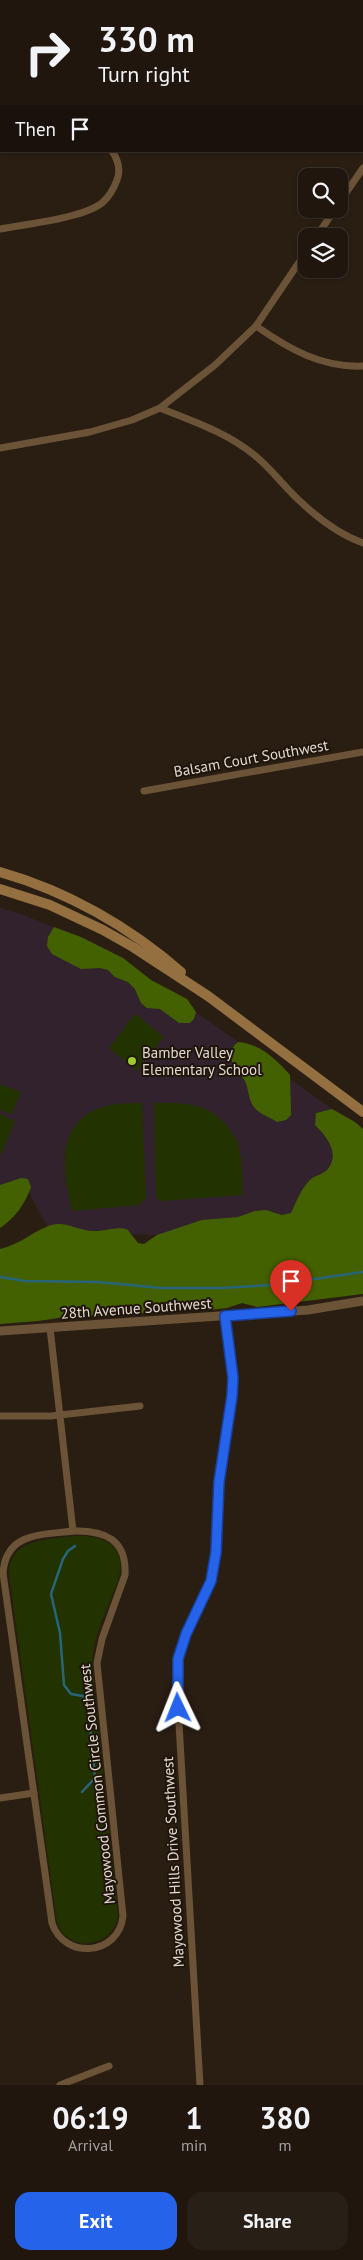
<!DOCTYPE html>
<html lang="en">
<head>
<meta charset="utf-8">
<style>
  :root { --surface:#20160e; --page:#281f17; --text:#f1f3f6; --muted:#a29f9e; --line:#3d352e; --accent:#2563eb }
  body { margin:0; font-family:"PT Sans",sans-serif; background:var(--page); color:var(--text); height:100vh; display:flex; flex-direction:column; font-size:19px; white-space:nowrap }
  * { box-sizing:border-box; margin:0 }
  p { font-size:16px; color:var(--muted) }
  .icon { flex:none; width:28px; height:28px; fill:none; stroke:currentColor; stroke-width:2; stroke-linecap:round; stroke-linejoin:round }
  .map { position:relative; height:2085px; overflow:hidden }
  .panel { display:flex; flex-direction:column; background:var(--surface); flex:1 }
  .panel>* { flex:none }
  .top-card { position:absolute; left:0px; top:0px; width:364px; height:152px; box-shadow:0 1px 4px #0004,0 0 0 1px var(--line); background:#20160e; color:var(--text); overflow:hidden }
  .tools { position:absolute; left:298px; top:168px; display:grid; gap:10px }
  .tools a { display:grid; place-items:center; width:50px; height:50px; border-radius:10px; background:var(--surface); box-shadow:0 1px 4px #0004,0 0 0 1px var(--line); font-size:25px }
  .pin { position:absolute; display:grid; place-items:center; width:42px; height:42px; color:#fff; margin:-51px -21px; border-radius:50% 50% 50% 0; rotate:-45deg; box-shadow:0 0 5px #0007 }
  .pin .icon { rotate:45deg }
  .me { position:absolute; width:55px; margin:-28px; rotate:358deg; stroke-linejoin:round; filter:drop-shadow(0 0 4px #0008) }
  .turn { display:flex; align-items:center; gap:18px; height:105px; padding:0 15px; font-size:22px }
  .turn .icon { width:65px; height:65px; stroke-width:2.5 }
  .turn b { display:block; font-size:35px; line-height:42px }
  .then { display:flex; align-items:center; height:48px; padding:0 15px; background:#0003; gap:10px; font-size:19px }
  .eta { display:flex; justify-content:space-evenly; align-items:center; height:85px; text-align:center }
  .eta b { font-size:30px; font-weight:700; line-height:35px }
  .action { display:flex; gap:10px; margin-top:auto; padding:10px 15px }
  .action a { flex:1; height:58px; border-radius:15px; background:var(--accent); color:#fff; font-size:20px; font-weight:700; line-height:58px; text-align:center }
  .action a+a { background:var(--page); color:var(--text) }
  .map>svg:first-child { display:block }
  .education { fill:#32222e }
  .green { fill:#230 }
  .forest { fill:#446101 }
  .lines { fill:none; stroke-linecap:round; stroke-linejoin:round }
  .stream { stroke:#286579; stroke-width:2.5 }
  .minor { stroke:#6b5337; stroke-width:7 }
  .tertiary { stroke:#6b5337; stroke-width:9 }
  .secondary { stroke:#946f40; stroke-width:10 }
  .route-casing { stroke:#184099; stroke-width:12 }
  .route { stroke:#2563eb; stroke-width:9 }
  .poi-dot { fill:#9eca2e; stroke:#20150a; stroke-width:2 }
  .labels { text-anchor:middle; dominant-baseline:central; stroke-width:4; stroke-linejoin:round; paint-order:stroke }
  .street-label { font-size:15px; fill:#e2d9d2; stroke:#20150a }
  .poi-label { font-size:15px; fill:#e2d9d2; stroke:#20150a; text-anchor:start }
</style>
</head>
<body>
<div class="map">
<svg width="363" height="2085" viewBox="0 0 363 2085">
  <rect width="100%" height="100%" fill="#2a1e13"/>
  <!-- education -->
  <path class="education" d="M0,908l24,7 43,18 129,79 136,97 -16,4 5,18 10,14 2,15 -6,11 -16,8 -12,17 -8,17 -9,2 -7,-3 -45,24 -179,-3 -25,-46 -26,4z"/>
  <!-- green -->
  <g class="green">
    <path d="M135,1014l29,23 -27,34 -28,-23z"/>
    <path d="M0,1084l21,8 -9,22 -12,-4z"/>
    <path d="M142,1103l4,95 -7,7 -67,6c-10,-43 -18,-94 39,-106 10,-2 21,-2 31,-2z"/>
    <path d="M154,1103c14,0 29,-1 43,3 20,5 40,26 43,46 3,14 2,29 3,43l-81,6 -6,-3z"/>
    <path d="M0,1114l15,7 -14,34 -1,-1z"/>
    <path d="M74,1536c23,-1 50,5 46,36 -1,7 -4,14 -7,21 -9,23 -20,46 -21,70l26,253c-5,32 -51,38 -61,6l-48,-349c2,-35 38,-33 65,-37z"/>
  </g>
  <!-- forest -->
  <g class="forest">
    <path d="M54,927l27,10 42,21 28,22 36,19 9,13 -2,7 -4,4h-11l-19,-14 -13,-1 -6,-5 -6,-14 -7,-7 -13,-5 -7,-7 -8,-2 -19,1 -29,-15 -5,-8 1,-9z"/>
    <path d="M238,1042c21,1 39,18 52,33l1,40 -5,5 -9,2c-7,-5 -18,-8 -23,-15 -6,-7 -5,-18 -9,-26 -8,-13 -24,-25 -7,-39z"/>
    <path d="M332,1109l23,13 8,7v165l-106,13 -15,-4 -15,5 -17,2 -10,-4 -18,-1 -47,10 -70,2 -27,4 -38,3v-75c20,-5 28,-14 46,-22 17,-8 29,3 46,4 13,1 21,-5 35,-2l11,14 6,1 13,-9 45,-15 36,-3 17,-6 11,-1 16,5 9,-2c5,-11 11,-26 20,-34 5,-4 13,-5 17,-10 12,-16 -1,-32 -13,-44l1,-12z"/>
    <path d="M21,1178l7,1 3,8c-6,17 -16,31 -31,41v-43z"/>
  </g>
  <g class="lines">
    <!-- stream -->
    <g class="stream">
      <path d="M0,1277l25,4 73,1 63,6h59l54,-3 89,-13"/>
      <path d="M75,1546l-7,5 -5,8 -12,35 9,39 4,52 7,9 12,2 5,9 7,73 -13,14"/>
    </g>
    <!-- minor -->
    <g class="minor">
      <path d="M0,68h1"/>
      <path d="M339,203l24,-35"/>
      <path d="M0,229c26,-5 83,-11 102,-26 7,-6 12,-15 15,-23 4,-10 1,-20 -5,-29"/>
      <path d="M317,236l18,-27"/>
      <path d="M256,326c33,23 66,42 107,40"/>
      <path d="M160,408c32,13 66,24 93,46 18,14 32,34 49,49 17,16 39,32 61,40"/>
      <path d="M0,448l90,-16 42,-12 28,-12 55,-43 41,-39 50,-74"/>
      <path d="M144,791l219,-39"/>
      <path d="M50,1328l23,203"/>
      <path d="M0,1416h51l89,-10"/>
      <path d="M73,1531c31,-1 54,8 52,44l-23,64 -5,24 26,253c-4,40 -59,44 -71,7l-49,-350c3,-41 39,-38 70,-42z"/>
      <path d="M0,1798l34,-5"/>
      <path d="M60,2085l49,-19"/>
      <path d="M200,2085l-23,-396 1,-30 3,-13 26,-54 6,-22 6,-88 13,-86 1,-30 -8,-50"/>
    </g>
    <!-- tertiary -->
    <path class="tertiary" d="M0,1331l308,-21 55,-9"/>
    <!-- secondary -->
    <g class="secondary">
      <path d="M0,872c67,19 130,55 181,100"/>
      <path d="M0,889l50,16 53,25 30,17 75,49 155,116"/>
    </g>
  </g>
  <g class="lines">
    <!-- route casing -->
    <g class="route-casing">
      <path id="route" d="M178,1708v-49l8,-25 25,-53 5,-29 3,-70 13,-86 1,-18 -8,-62 66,-5"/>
    </g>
    <!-- route -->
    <use href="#route" class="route"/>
  </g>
  <!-- markers -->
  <circle class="poi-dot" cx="132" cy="1061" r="5"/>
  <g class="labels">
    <!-- street labels -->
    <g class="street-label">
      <text transform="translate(251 758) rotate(-10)">Balsam Court Southwest</text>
      <text transform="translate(136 1308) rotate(-4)">28th Avenue Southwest</text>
      <text transform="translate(97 1784) rotate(-96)">Mayowood Common Circle Southwest</text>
      <text transform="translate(173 1862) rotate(-93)">Mayowood Hills Drive Southwest</text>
    </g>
    <!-- poi labels -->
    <g class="poi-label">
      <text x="142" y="1052">Bamber Valley<tspan x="142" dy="17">Elementary School</tspan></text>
    </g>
  </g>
</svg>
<div class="tools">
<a><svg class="icon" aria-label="search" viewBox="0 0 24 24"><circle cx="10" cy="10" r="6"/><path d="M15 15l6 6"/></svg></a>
<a><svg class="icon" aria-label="layers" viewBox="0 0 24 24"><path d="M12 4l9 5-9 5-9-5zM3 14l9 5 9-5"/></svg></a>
</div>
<div class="pin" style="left:291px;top:1311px;background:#d93025"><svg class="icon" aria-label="arrive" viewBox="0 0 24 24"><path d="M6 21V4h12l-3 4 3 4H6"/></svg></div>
<svg class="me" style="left:178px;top:1708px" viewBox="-20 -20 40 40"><path d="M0-17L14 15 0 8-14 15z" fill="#2563eb" stroke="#fff" stroke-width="4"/></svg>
<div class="top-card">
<div class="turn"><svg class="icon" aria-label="right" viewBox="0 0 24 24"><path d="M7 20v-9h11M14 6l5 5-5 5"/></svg><div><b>330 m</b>Turn right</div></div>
<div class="then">Then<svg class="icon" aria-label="arrive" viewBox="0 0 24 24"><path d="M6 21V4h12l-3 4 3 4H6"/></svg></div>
</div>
</div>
<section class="panel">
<div class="eta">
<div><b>06:19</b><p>Arrival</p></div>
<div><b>1</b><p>min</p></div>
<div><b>380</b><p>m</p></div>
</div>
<div class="action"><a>Exit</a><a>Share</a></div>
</section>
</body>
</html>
